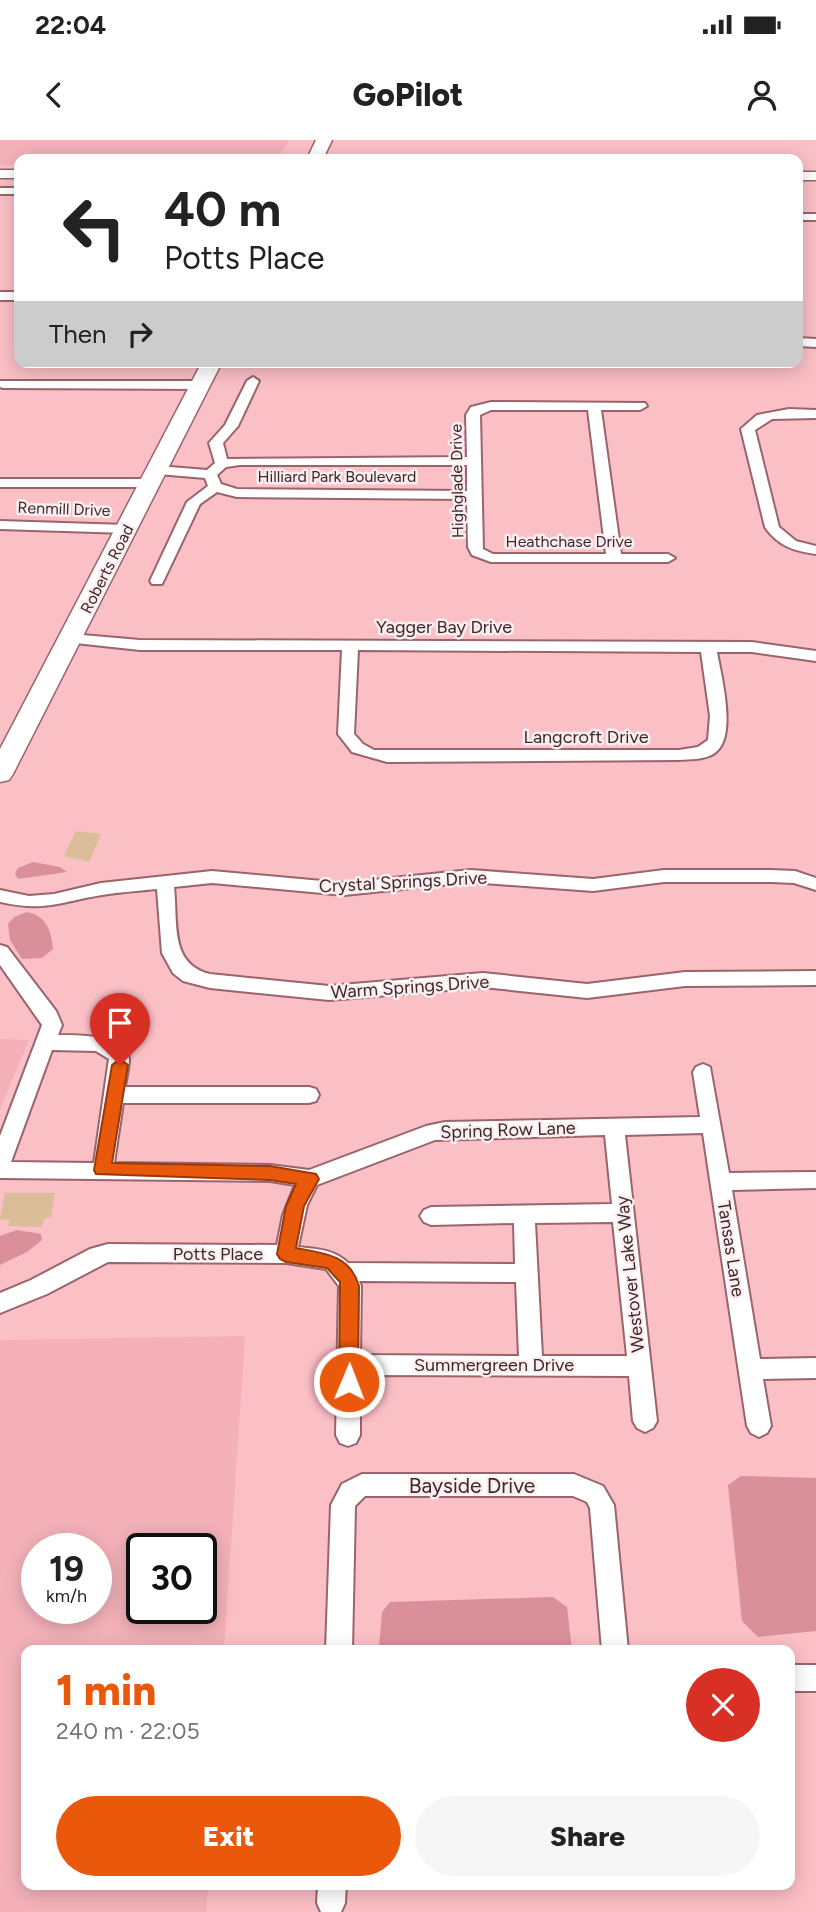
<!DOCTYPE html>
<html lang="en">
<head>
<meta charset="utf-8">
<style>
  :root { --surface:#fff; --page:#f6f6f6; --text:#222; --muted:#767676; --accent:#ea580c }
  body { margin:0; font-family:Figtree,sans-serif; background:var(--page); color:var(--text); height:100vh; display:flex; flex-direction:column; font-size:26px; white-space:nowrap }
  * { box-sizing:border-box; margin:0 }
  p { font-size:23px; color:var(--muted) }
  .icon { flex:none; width:38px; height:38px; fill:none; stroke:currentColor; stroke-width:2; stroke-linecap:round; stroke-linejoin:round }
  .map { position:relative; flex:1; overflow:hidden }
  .details { position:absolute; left:21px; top:1505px; width:774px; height:245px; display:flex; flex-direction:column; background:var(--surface); border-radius:14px; box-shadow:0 4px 18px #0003 }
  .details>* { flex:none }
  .guide { position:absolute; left:14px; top:14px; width:789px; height:214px; border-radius:14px; box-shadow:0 4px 18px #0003; background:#fff; color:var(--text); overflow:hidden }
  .speed { position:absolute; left:21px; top:1393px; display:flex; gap:14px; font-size:35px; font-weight:700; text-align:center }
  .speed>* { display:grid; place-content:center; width:91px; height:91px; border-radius:50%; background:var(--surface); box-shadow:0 4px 18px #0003; line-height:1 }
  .speed small { font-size:18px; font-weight:400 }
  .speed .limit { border:4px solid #111; border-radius:10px; background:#fff; color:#111 }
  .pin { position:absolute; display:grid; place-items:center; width:60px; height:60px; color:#fff; margin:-72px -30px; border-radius:50% 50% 50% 0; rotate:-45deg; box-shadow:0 0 7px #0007 }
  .pin .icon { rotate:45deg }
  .me { position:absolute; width:77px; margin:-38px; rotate:1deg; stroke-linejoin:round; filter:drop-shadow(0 0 5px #0008) }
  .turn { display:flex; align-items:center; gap:24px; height:147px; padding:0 35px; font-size:32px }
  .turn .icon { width:91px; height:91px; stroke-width:2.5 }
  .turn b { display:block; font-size:49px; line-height:60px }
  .then { display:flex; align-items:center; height:66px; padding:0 35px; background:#0003; gap:14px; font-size:26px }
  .round { display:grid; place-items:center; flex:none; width:74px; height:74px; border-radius:37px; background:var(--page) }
  .head { display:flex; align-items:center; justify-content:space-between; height:119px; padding:0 35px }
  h1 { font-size:42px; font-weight:800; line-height:52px; color:var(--accent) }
  .action { display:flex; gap:14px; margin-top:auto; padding:14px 35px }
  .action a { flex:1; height:80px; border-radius:42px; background:var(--accent); color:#fff; font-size:28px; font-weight:800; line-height:80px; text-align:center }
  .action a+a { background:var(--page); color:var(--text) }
  .status { display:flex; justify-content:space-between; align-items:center; height:49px; padding:0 35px; background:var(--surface); direction:ltr }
  .status svg { height:19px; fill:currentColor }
  header { display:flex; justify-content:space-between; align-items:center; height:91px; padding:0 35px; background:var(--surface); font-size:32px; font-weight:800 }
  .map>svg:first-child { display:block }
  .built { fill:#f4b1b9; fill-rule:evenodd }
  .green { fill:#dbbd9a }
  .water { fill:#da909a }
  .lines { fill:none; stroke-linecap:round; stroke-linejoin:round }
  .minor-casing { stroke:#99646b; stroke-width:4 }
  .tertiary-casing { stroke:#99646b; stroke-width:3 }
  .primary-casing { stroke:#99646b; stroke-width:3 }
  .minor { fill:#fff; fill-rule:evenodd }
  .tertiary { fill:#fff; fill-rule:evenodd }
  .primary { fill:#fff; fill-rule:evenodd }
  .route { fill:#ea580c; stroke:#983908; stroke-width:2 }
  .labels { text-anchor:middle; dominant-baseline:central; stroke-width:5; stroke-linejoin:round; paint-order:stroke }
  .far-street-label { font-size:16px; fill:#3e272a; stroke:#fbeef0 }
  .street-label { font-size:18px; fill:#3e272a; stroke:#fbeef0 }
  .near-street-label { font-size:21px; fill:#3e272a; stroke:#fbeef0 }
</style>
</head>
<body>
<div class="status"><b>22:04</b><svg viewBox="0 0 49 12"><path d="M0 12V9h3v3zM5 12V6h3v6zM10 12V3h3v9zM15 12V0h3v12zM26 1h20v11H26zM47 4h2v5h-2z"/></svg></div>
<header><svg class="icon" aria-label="back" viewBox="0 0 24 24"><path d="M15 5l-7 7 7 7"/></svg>GoPilot<svg class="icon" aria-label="person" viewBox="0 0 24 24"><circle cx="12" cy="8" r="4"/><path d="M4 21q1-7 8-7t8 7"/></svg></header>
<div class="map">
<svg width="816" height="1772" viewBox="0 0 816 1772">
  <rect width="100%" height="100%" fill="#fbbfc6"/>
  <!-- built -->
  <g class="built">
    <path d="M0,0h289l-11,19h-259v5l-19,1z"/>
    <path d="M0,899l29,1 -29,69z"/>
    <path d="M245,1196l-21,314h-198v235h182l-2,27h-206v-572zM37,1409h59v59h-59zM142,1409h59v59h-59z"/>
  </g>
  <!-- green -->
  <g class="green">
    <path d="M76,691l25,3 -12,28 -25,-6z"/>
    <path d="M5,1053h50l-4,24 -7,2 -2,8 -34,-1 2,-6 -10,-1z"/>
  </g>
  <!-- water -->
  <g class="water">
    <path d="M33,722l27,5 7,5 -49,7 -3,-6 3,-5z"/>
    <path d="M27,772c20,4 24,19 26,37l-11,9 -20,1 -12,-19 -2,-16 6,-7z"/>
    <path d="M17,1090l24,4 1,6 -15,12 -27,13v-29z"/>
    <path d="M741,1336l75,2v153l-58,6 -16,-16 -14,-136z"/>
    <path d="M553,1457l14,10 5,43h-190l-3,-3 3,-35 8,-10z"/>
  </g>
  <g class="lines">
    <!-- minor casing -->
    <g class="minor-casing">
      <g id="minor">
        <rect x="0" y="48" width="19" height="6"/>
        <rect x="798" y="74" width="18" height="6"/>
        <rect x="0" y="152" width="19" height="8"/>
        <path d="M798,198l18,1v8l-18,-1z"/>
        <path d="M253,237l6,4 -21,45 -15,17 4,16 240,-2 -1,-42 5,-8 20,-5 154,1 2,3 -7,4h-39l20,144h47l7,4 -7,4h-177l-19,-7 -4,-8 -1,-48 -230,-2 -20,-5 -17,12 -38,80h-10l-2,-3 37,-79 21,-16 -3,-8 -47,-4 -7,-4 7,-4 49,4 8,-7 -6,-20 16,-18 22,-44zM491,270h97l18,144h-113l-10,-5 -3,-134zM240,325h227v26l-230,-2 -16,-5 -4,-9 9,-8z"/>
        <path d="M0,241h200l6,4 -6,4 -197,-1 -3,-1z"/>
        <path d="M789,269l27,1v8l-44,1 -17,11 24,97 17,14 20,5v8c-22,-3 -38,-8 -51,-27l-24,-98 16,-14z"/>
        <path d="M0,339h151l7,4 -7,4h-151z"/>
        <path d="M0,381l127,4 7,4 -7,4 -127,-4z"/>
        <path d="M71,494l69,6 612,2 64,9v10l-64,-9h-35c4,23 20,83 -1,100 -9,8 -26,7 -37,8l-292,2 -35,-10 -14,-18 4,-84h-202l-74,-8 -3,-3zM358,510l343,2 9,64 -2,24 -10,7 -19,3h-305l-11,-6 -9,-10z"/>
        <path d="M471,730l122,9 71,-9h107l24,1 21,7v12l-22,-7 -23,-1h-107l-71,9 -122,-9 -127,13 -132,-12 -38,4c4,35 -5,77 36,87l119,12 154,-13 104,11 98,-12 131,-1v14l-131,1 -98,12 -104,-11 -154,13 -119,-12 -27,-7 -10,-8 -11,-20 -5,-64c-18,2 -37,3 -55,6 -43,7 -56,17 -102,7v-12l29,6 25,-2 47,-11 111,-12 132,12z"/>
        <path d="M0,805l7,2 49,64 6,14 -4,10c17,0 69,-1 71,24 0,9 -3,19 -4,28h184l7,2 3,6 -3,6 -7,2h-186l-9,60 156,2 39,5 117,-44 19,-4 255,-5 -7,-45 3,-5 7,-3 7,3 19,106 87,-1v16l-84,2 28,169 56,-1v20l-53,1 8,47 -4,7 -8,4 -8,-4 -4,-7 -44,-293 -78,2 32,286 -4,7 -8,4 -8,-4 -4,-7 -4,-45 -269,-1v60l-4,8 -8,3 -8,-3 -4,-8 3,-149 -13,-17 -40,-6 -178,-1 -61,32 -47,19v-20l31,-13 59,-31 18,-5 169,1 6,-30 12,-30 -25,-4 -270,-3v-42l42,-111 -42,-60zM52,910l44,1 13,8 -15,104 -83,-1zM605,995l7,69 -181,3 -7,3 -4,6 4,6 7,3 83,-2 1,41 -167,-1c-14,-14 -32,-14 -50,-16l9,-42 10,-20 118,-45zM613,1082l14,134h-85l-7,-133zM359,1141l157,1 3,74 -159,-1 1,-69z"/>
        <path d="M362,1334h212l29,12 11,19 14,145h-26l-12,-142 -3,-6 -14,-6h-208l-10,10 -3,144h-26l5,-145 11,-21z"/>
        <rect x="789" y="1525" width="27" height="26"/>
        <path d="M318,1745h28l-1,18 -4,9h-20l-4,-9z"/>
      </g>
    </g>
    <!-- tertiary casing -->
    <g class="tertiary-casing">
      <g id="tertiary">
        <rect x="0" y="30" width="19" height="8"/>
        <rect x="798" y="32" width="18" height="8"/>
      </g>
    </g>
    <!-- primary casing -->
    <g class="primary-casing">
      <g id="primary">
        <path d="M316,0h16l-9,19h-16z"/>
        <path d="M202,222h20l-209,412 -4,6 -9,2v-33z"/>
      </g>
    </g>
    <!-- minor -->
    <use href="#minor" class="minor"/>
    <!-- tertiary -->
    <use href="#tertiary" class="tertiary"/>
    <!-- primary -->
    <use href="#primary" class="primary"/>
  </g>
  <!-- route -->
  <path class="route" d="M120,919l8,6 -16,98 158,3 46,8 3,5 -15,27 -8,42c28,5 54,7 63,38l-1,96 -3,6 -6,3 -7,-3 -3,-6 1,-100 -13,-14 -41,-6 -6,-3 -3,-5 9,-48 10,-22 -26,-4 -174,-6 -2,-4 18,-105z"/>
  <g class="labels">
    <!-- far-street labels -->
    <g class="far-street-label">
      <text x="337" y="336">Hilliard Park Boulevard</text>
      <text transform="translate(457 341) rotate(-91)">Highglade Drive</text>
      <text transform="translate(64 369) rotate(2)">Renmill Drive</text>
      <text x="569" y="401">Heathchase Drive</text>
      <text transform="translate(107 429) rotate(-63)">Roberts Road</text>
    </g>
    <!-- street labels -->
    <g class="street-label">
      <text x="444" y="487">Yagger Bay Drive</text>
      <text x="586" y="597">Langcroft Drive</text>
      <text transform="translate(403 742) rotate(-3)">Crystal Springs Drive</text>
      <text transform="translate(410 847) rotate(-4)">Warm Springs Drive</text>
      <text transform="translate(508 990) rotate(-2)">Spring Row Lane</text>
      <text transform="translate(731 1109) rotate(81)">Tansas Lane</text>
      <text x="218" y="1114">Potts Place</text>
      <text transform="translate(630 1134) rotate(-96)">Westover Lake Way</text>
      <text x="494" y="1225">Summergreen Drive</text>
    </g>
    <!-- near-street labels -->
    <g class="near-street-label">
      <text x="472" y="1345">Bayside Drive</text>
    </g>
  </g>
</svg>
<div class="speed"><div>19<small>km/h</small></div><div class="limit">30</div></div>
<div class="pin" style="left:120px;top:925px;background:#d93025"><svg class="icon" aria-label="arrive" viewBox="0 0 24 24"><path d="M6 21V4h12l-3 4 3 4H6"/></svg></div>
<svg class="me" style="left:349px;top:1242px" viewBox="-20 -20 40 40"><circle r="17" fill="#ea580c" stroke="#fff" stroke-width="3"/><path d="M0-11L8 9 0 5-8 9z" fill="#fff"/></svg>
<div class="guide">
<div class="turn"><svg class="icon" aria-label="left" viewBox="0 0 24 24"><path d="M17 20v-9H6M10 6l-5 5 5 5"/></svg><div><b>40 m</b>Potts Place</div></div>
<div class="then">Then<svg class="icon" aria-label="right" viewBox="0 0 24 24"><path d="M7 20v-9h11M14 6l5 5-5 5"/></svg></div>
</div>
<section class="details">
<div class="head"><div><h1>1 min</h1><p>240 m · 22:05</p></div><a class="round" style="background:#d93025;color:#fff"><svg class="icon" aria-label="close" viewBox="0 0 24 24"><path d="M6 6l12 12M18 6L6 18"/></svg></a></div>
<div class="action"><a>Exit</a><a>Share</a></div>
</section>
</div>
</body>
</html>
